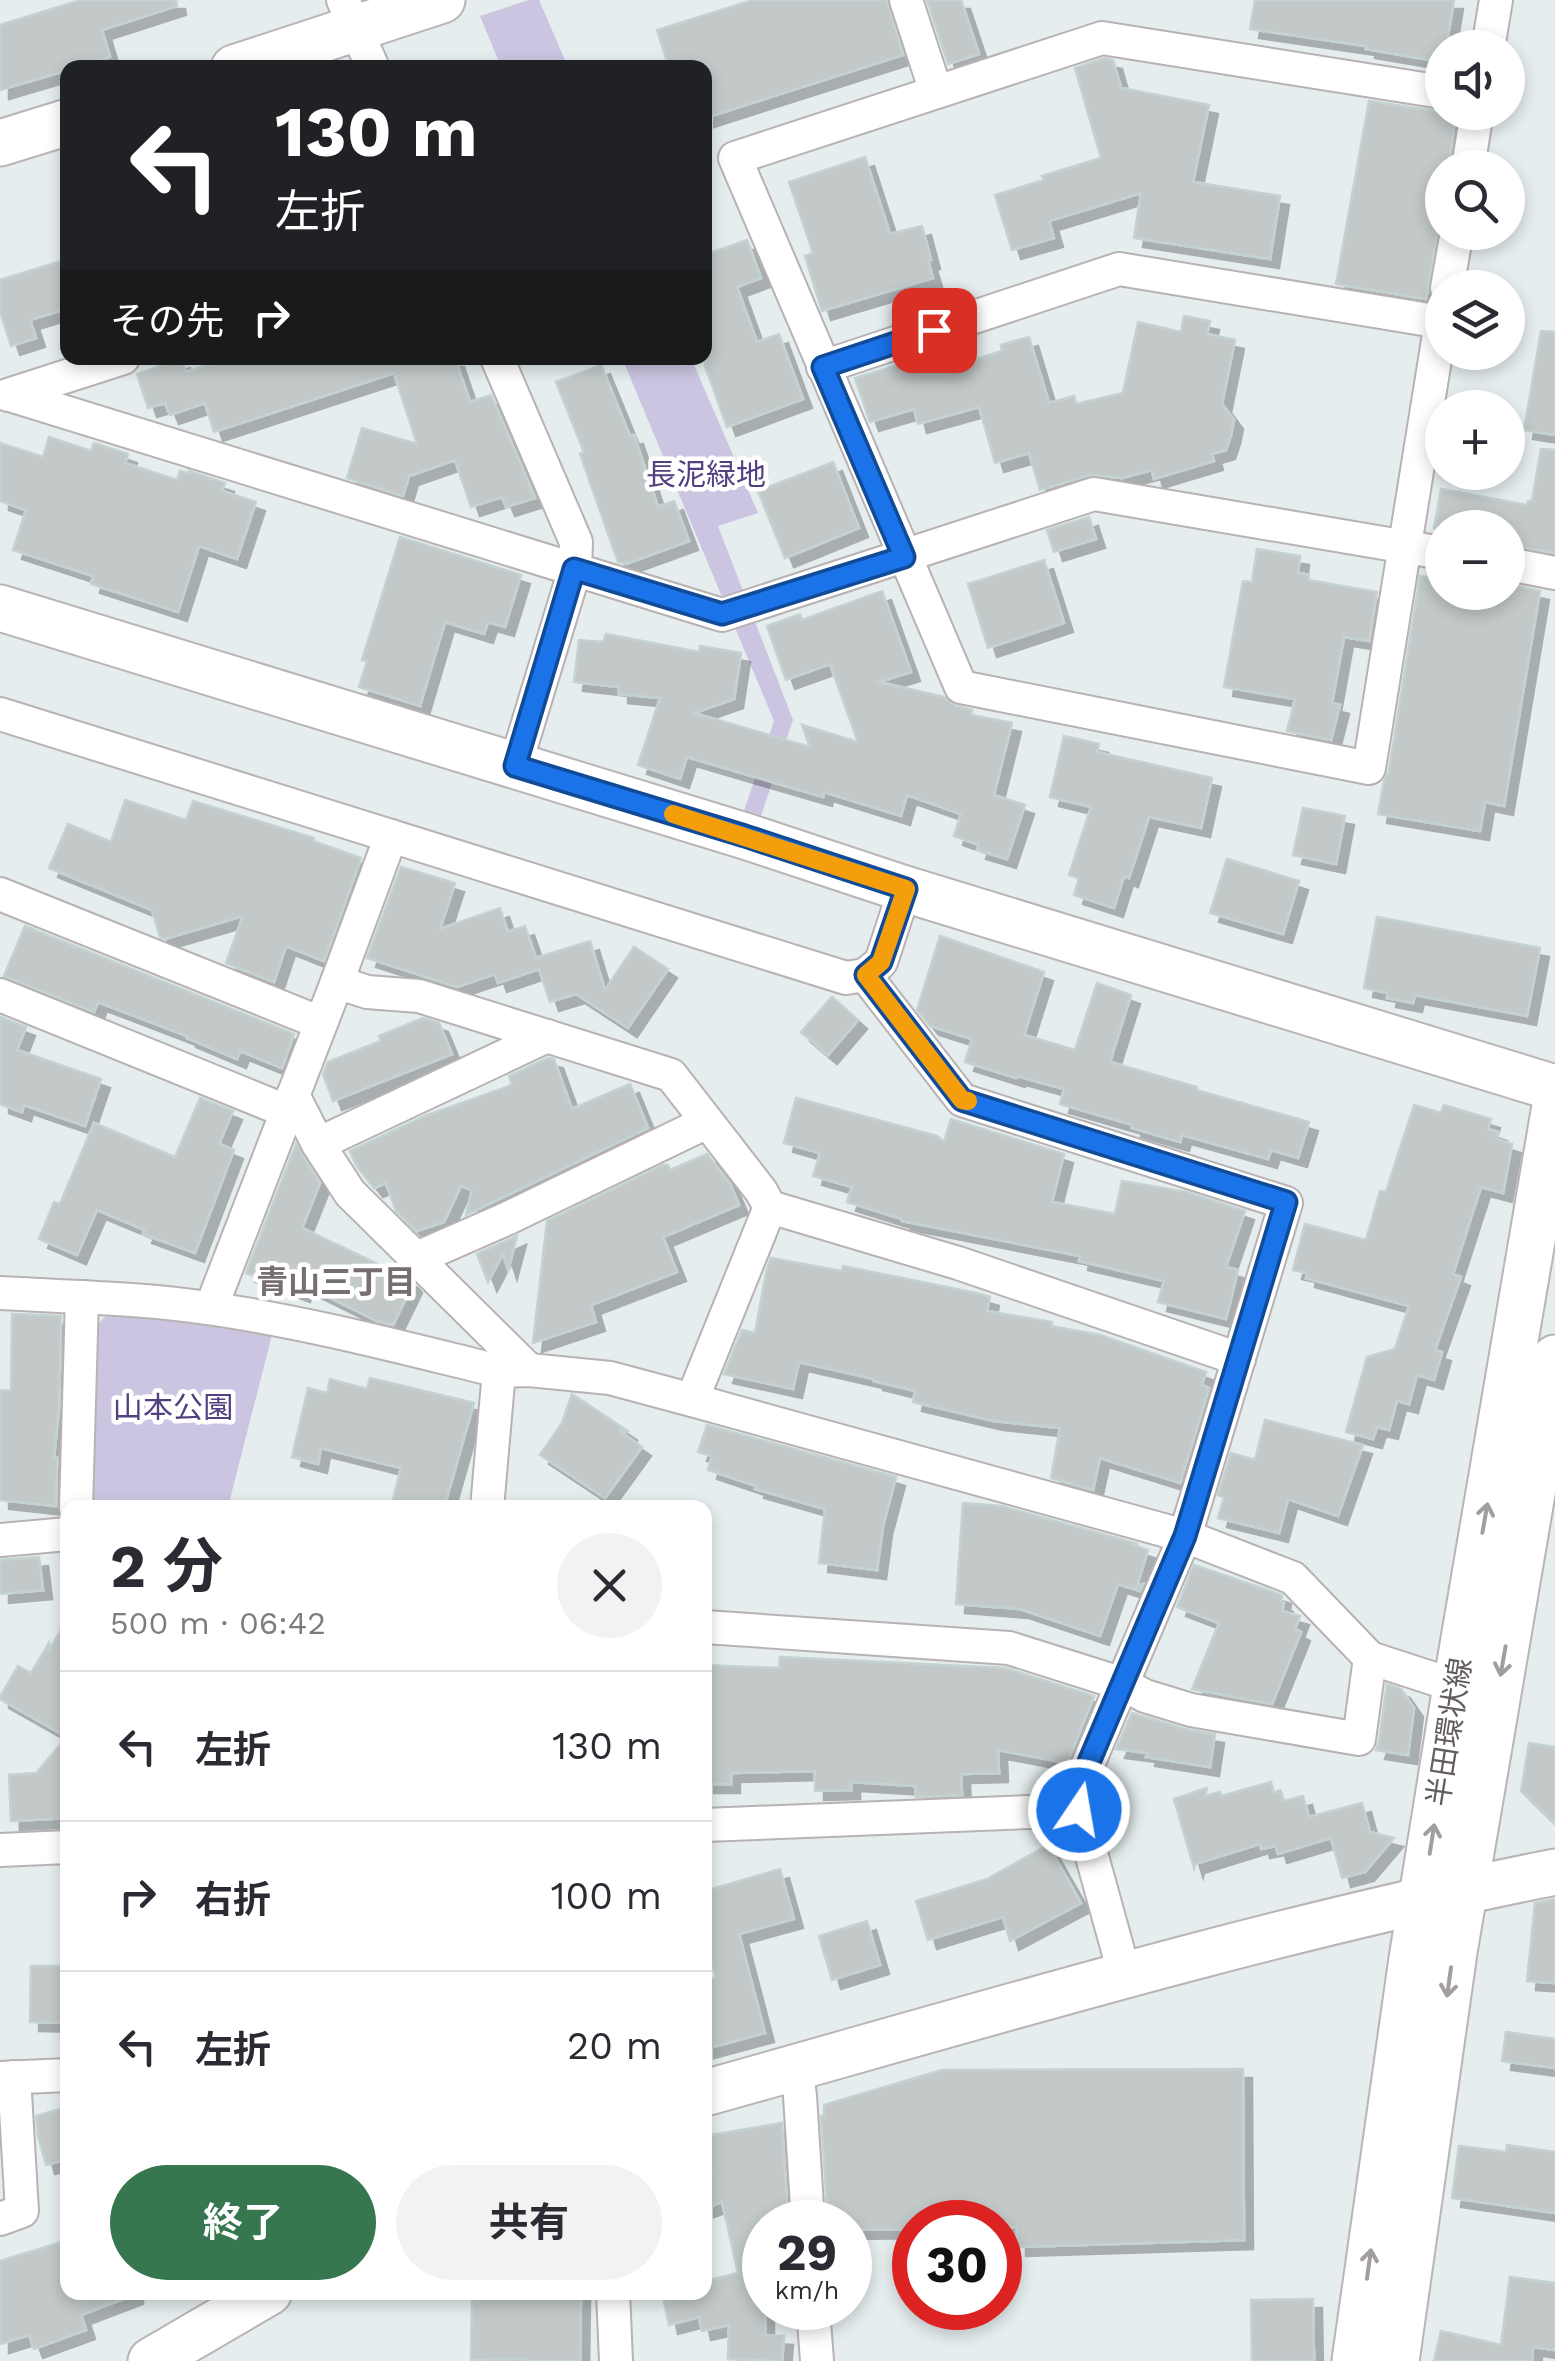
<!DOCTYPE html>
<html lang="ja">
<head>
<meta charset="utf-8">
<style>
  :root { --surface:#fff; --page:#f2f2f3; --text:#2b2b33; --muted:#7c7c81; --line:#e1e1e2; --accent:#36774f }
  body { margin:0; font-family:"Work Sans","Noto Sans JP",sans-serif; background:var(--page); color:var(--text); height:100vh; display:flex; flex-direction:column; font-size:38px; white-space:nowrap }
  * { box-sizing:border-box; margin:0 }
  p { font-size:32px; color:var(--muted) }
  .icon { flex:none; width:55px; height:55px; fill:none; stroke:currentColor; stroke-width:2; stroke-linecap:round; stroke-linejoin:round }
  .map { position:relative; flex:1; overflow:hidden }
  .sheet { position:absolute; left:60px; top:1500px; width:652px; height:800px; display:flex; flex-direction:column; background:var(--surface); border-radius:20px; box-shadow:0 5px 15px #0003 }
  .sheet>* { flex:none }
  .hud { position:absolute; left:60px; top:60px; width:652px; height:305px; border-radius:20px; box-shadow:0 5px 15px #0003; background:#202124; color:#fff; overflow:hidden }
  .fabs { position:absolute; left:1425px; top:30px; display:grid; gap:20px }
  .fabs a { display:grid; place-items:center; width:100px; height:100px; border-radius:50%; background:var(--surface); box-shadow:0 5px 15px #0003; font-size:50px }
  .speed { position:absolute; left:742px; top:2200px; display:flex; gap:20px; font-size:50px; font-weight:700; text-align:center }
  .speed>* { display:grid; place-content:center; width:130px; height:130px; border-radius:50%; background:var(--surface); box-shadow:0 5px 15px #0003; line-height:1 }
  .speed small { font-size:25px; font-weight:400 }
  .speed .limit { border:15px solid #d22; background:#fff; color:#111 }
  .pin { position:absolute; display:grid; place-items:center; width:85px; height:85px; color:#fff; margin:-42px; border-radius:20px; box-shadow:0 5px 15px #0006 }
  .me { position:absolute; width:110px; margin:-55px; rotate:12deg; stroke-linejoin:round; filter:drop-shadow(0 0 8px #0008) }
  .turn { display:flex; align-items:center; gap:35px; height:210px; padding:0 50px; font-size:45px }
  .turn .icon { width:130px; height:130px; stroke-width:2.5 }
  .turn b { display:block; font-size:70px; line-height:85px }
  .then { display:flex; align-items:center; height:95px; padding:0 50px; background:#0003; gap:20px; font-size:38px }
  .round { display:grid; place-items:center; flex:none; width:105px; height:105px; border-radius:52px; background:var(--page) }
  .head { display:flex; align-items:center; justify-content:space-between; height:170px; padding:0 50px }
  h1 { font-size:60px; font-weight:700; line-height:75px }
  .primary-button { display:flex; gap:20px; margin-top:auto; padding:20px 50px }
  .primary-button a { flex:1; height:115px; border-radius:60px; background:var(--accent); color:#fff; font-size:40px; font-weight:700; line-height:115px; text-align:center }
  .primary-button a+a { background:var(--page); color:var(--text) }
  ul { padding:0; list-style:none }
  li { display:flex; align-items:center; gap:30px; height:150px; padding:0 50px; border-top:2px solid var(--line) }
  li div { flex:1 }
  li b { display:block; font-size:38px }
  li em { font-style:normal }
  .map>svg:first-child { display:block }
  .green { fill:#ccc5e2 }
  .building { fill:#c2c9c8; stroke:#c4d2d1; stroke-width:2.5; filter:url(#shadow) }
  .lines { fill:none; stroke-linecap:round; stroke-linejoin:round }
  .street-casing { stroke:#b8b2b3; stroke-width:36 }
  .secondary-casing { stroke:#bbb4b5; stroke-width:49 }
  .street { stroke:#fff; stroke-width:32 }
  .secondary { stroke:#fff; stroke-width:45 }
  .oneway { stroke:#a29e9e }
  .route-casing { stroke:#114b97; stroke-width:25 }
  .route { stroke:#1a73e8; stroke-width:18 }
  .slow { stroke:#f59e0b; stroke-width:18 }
  .labels { text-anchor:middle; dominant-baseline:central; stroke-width:9; stroke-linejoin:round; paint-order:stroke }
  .park-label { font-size:30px; fill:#524080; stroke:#fff }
  .street-label { font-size:30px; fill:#645d5e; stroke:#fff }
  .neighbourhood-label { font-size:32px; font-weight:bold; fill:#766e70; stroke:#fff }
</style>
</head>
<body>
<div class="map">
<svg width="1555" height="2361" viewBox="0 0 1555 2361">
  <defs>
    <filter id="shadow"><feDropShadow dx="9" dy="9" stdDeviation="0" flood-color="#0004"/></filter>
  </defs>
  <rect width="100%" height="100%" fill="#e5edee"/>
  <!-- green -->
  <g class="green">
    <path d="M529,0h10l29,67h-67l-21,-51z"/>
    <path d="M622,358h69l67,155 -40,13 75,194 -32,96 -17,-5 30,-90z"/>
    <path d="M110,1312l162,23 -44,172 -135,1 4,-183z"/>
  </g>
  <!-- building -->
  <g class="building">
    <path d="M81,0h95l1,6 -75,24 8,27 -35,11h-7v2l-68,20v-65z"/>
    <path d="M753,0h134l16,55 -198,63v-50h-36l-12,-38z"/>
    <path d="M927,0h34l18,54 -31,10z"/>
    <path d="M1255,0h199l-8,48h-4v14l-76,-13v-3l-116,-17z"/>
    <path d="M1104,58l9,2 8,28 88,17 -16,77 87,14 -10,63 -136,-21 7,-45 -92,28 5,17 -42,12 -17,-55 49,-15 -2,-4 59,-18 -26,-90z"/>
    <path d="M1369,101l87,13 -8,54h-6v38l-16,93 -90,-15z"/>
    <path d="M865,157l25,77 32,-8 9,34 -3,1 5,17 -111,33 -17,-55 8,-3 -24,-71z"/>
    <path d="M747,240l14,38 -24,9 20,55 22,-8 24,65 -76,28 -22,-61v-111z"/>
    <path d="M68,259v49l-38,12 6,18 -25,8 -11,-35v-31z"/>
    <path d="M1184,316l26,5 -3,13 28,6 -13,64 12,16 -3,15 -5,15 -14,4 2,7 -60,18 -2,-9 -30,8 -33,-3 -49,15 -11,-37 -34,10 -16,-56 -61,17 -4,-15 -44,13 -15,-44 75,-23 5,17 67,-21 -1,-6 28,-8 20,66 25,-7 2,8 47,-11 15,-71 43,10z"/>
    <path d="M1541,331l14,1v103l-31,-5z"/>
    <path d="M229,358h226l15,44 21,-7 44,103 -29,9 -4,-10 -31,10 -16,-47 -46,16 -6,20 -56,-18 15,-50 55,16 -23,-71 -180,59 -9,-29 -35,12 -5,-12 -17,5 -11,-34 44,-15 5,13z"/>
    <path d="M601,365l29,71 4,-1 24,72 16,-6 15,40 -63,23 -8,-2 -38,-108 4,-2 -28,-70z"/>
    <path d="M49,437l42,14 3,-8 34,11 -3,9 52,17 3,-9 10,3 -1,-3 36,12 -3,8 34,11 -19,57 -38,-13 -21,66 -87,-28 2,-8 -80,-26 13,-40 -26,-9v-58l43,14z"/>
    <path d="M1541,449l14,1v103l-47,-8v-17h-74l7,-39 86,16 1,-4h4z"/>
    <path d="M833,462l26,66 -74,30 -27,-67z"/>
    <path d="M1089,517l7,22 -42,13 -7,-22z"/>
    <path d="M400,537l121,38 -16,52 -17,-5 -4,12 -39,-12 -25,84 -61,-19 8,-26 -5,-1z"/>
    <path d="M1257,549l43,7 -2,17 11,2 -1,5 69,12 -8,49 -25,-4 -12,66 8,2 -9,35 -44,-9 8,-32 -71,-12 19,-106 9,1z"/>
    <path d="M1044,560l20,63 -76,25 -20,-64z"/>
    <path d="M1420,576l22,3v13h66v-8l32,7 -36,215 -19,-4 -5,29 -102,-17 6,-33 5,-10z"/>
    <path d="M882,591l29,81 -32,10 65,15 12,9 16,4 -1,5 41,8 -18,72 31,10 -18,54 -30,-9 2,-5 -25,-9 7,-22 -54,-19 -6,21 -77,-24 -1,5 -136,-40 -7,22 -42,-14 22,-67 -41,-4v-7l-45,-5 5,-42 24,2 3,-8 93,18 1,-6 41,7 -7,46 -40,14 116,34 -8,-22 56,17 -28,-78 -44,16 -19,-54 33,-12 2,6z"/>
    <path d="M1064,736l35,8 -2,8 115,26 -11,50 -52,-11 -20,61 -5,-2 -10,32 -40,-13 5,-17 -10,-3 22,-68 -41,-10z"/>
    <path d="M125,800l61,20 7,-19 121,37 -1,3 48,17 -37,103 -38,-15 -12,36 -48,-19 17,-47 -78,23 -5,-2 -8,-27 -103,-42 19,-44 43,18z"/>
    <path d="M1303,808l42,8 -9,48 -43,-9z"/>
    <path d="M1227,859l72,22 -16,53 -73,-21z"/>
    <path d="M401,867l54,16 -15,46 60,-21 8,24 17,-6 11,32 54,-17 15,49 29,-43 34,22 -40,59 -52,-34 -26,8 -11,-33 -41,14 -3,-9 -38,13 -90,-29z"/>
    <path d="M1377,917l163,31 -13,68 -112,-21 -2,8 -26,-5 1,-5 -24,-5z"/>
    <path d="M25,926l269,108 -12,34 -42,-17 -3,8 -50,-21v-2l-89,-34 -4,10 -90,-36z"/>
    <path d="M940,936l104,36 -20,63 51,15 22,-67 34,12 -21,67 87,25 -1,3 113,32 -11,36 -27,-8 -3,9 -86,-24 -2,7 -48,-14 1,-3 -73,-21 4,-15 -47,-13 -1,2 -51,-16 7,-23 -42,-13 -13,-16z"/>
    <path d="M832,997l26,23 -30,35 -27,-23z"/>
    <path d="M0,1017l26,10 -9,23 84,29 -16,47 -61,-21 -2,7 -22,-8z"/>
    <path d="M423,1018l16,5 13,31 -119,47 -10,-27 5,-12 53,-21 -2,-5z"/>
    <path d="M548,1058l6,1 18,50 58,-25 18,44 -182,87 6,-25 -11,-4 -17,36 -27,9 -21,-20 -10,-28 -12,5 -18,-23 -6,-14 75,-35 87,-31 -3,-9z"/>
    <path d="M200,1098l33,13 -14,33 15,6 -39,103 -52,-19 2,-4 -48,-20 -20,45 -38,-16 15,-37 6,2 34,-81 81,34z"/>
    <path d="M796,1098l141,38 7,6 7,-23 113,35 -12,48 63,12 7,-33 64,11 59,19 -19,56 12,3 -12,49 -68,-17 6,-21 -85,-20 1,-5 -178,-35v-2l-55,-17 5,-15 -39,-11 7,-23 -36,-10z"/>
    <path d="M1414,1105l27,8 3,-8 47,14 -3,10 10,3 -2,7 16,5 -9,49 -22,-6 -28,87 8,3 -26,73 7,2 -8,28 -17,-5 -8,29 -12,-3 -8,29 -12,-3 -4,12 -27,-7 21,-75 28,-8 14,-43 -103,-28 1,-5 -14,-3 12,-46 61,16 14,-49 6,1z"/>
    <path d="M296,1144l24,39 -18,45 107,51 4,5 -20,41 -16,-4 -73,-36 -3,8 -55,-20z"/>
    <path d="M707,1154l23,30 9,21 -76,32 14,35 -86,33 5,17 -63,21 14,-122 116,-56h5l2,5z"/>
    <path d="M517,1236l-9,34 -5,-16 -15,28 -11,-28z"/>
    <path d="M771,1258l71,13 1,-5 133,27 14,4 -3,14 65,11 -1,4 49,9 106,37 -4,13 7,3 -29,95 -80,-25 -7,32 -42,-12 9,-50 -66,-7 -81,-19 2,-11 -41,-10v-2l-75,-17 -6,27 -69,-15 18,-44 13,3 12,-65z"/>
    <path d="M12,1314l49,2 -2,92 -5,50h3l-1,48 -56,-6v-110l11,1z"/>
    <path d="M370,1378l104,25 -30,105h-53l10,-40 -80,-20 -3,16 -26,-7 16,-69 19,5 3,-14 37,10z"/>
    <path d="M572,1394l57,38 -11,-2 24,17 -37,51 -65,-43 22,-32z"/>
    <path d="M1265,1420l98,25 -25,71 -50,-17 -9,34 -61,-15 6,-21 -6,-2 13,-42 24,7z"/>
    <path d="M707,1425l189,52 -13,49 -6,44 -58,-7 6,-54 -70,-20 1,-3 -48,-16 4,-14 -14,-4z"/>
    <path d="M963,1503l38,3 137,38 -5,1 15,5 -11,36 6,-2 -3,7 -22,-7 -18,52 -80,-27 -64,-5z"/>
    <path d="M39,1557l4,33 -43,4v-34z"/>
    <path d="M1194,1565l88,30 -1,7 3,1 -2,8 18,5 -5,13 6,3 -29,72 -80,-15 27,-66 -42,-16z"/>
    <path d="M68,1619v199l-57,3 -2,-46 27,-2 31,-36 -67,-38v-2l18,-31 13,7 18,-30v7z"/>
    <path d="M780,1657l225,11 89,28 -27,67 -69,-13 1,23 -38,1 1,21 -46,2v-11l-65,-4v8l-36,1v-20l-84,2v11h-26v-119l74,3z"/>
    <path d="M1387,1684l14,5 13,19 -6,47 -32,-5 3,-8z"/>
    <path d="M1132,1713l53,16 30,5 -5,33 -64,-10 1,-4 -31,-4z"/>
    <path d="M1529,1743l26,4v77l-34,-33z"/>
    <path d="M1271,1782l3,11 7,-1 3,9 19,-5 6,21 53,-14 8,29 24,6 -29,34 -23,6 -11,-40 -53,16 -2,-8 -15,3 -1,-5 -65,20 -1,4 -20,-69 33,-11 -2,8 15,-4 1,4z"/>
    <path d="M1048,1845l33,58 -71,38 -7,-24 -75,23 -12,-39 71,-22z"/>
    <path d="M780,1869l14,50 -55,15 26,99 -60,16v-68l11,-3 -11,-39v-48z"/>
    <path d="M1555,1899v84l-28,-2 8,-78z"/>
    <path d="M867,1921l13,44 -48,15 -13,-44z"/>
    <path d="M31,1966h37v57l-38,-1z"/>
    <path d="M1506,2032l49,7v29l-53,-7z"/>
    <path d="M1243,2069l1,171 -227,7v-20h-17v-5h-85v7l-65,1v-8h-22l-7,-106h3v-11l118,-35z"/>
    <path d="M68,2107v52l-22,6 -8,-29 -2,-20z"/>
    <path d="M782,2123l6,99h-23v113l19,1 -2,25 -54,-2 1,-34 -27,6 -3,-14 -30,8 -7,-33h43v-11l33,-8 -16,-71 -17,6v-30l7,-3 -7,-39z"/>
    <path d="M1507,2145l48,7v61l-103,-15 7,-52 47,6z"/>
    <path d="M68,2240v52h66v3l-53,20 5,15 -52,19 -5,-14 -29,9v-83z"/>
    <path d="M1510,2277l45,6v67l-22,-3 -1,14h-98l7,-30 60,14z"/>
    <path d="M472,2292h109l-1,69h-54v-2l-55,1z"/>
    <path d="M1313,2299l1,62h-62l-1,-61z"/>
  </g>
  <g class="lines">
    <!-- street casing -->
    <g class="street-casing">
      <g id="street">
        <path d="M343,0l30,68"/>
        <path d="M906,0l30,92"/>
        <path d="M1488,48l8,-48"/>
        <path d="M1442,92l-340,-54 -367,120 226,529 408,81 73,-452"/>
        <path d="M1468,168l9,-56"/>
        <path d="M1447,288l10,-56"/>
        <path d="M497,358l79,184 -1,27 -60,197"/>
        <path d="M823,367l296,-98 322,53"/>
        <path d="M8,395l115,-37"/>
        <path d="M10,395l712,220 372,-121 348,59"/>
        <path d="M1508,564l47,9"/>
        <path d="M0,714l846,264 19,-3 16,-13 24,-73"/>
        <path d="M0,894l321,129"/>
        <path d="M865,975l97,125 324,103 -101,333 -110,259 50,181"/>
        <path d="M337,982l30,10 52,4 252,79 90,116 9,16 188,56 281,96"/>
        <path d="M0,995l286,116"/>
        <path d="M293,1095l25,49 32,49 179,177"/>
        <path d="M318,1144l229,-108"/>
        <path d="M417,1258l89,-39 201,-97"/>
        <path d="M0,1293c72,4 143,5 214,16 96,14 190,39 285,62l30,-1 81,8 82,22 493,136 108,42 77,80 86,28"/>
        <path d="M211,1308l126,-326 54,-146"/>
        <path d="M692,1400l78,-193"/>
        <path d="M76,1508l6,-211"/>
        <path d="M487,1508l12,-137"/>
        <path d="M0,1540l68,-6"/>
        <path d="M705,1627l304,21 114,36 22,12 46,14 168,29 11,-81"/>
        <path d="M705,1825l374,-15"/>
        <path d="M0,1850l68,-3"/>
        <path d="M796,2067l4,29 8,126"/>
        <path d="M0,2078l68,-3"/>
        <path d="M0,2219l22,-8 -8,-134"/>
        <path d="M613,2292l3,69"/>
        <path d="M813,2308l4,53"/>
      </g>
    </g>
    <!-- secondary casing -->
    <g class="secondary-casing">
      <g id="secondary">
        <path d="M234,68l208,-68"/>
        <path d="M0,143l68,-21"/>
        <path d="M0,608l745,228 160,53 650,199"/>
        <path d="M705,2093c282,-79 563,-164 850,-221"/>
        <path d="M151,2361l118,-69"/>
        <path d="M1355,2361l57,-402 44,-273 99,-580"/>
        <path d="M1396,2361l58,-409 101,-594"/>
      </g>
    </g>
    <!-- street -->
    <use href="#street" class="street"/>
    <!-- secondary -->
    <use href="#secondary" class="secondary"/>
  </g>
  <!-- one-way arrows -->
  <defs><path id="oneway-shaft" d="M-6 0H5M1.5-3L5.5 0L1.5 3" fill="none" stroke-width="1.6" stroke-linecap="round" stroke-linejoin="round" transform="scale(2.5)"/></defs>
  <g class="oneway">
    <use href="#oneway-shaft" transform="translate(1485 1518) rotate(-80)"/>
    <use href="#oneway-shaft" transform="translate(1503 1661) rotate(100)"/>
    <use href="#oneway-shaft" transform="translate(1432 1839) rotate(-81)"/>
    <use href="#oneway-shaft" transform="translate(1449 1982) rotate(98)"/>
    <use href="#oneway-shaft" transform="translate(1369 2264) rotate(-82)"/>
  </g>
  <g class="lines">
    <!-- route casing -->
    <g class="route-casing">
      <path id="route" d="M934,330l-111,37 81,190 -182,57 -148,-45 -59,197 230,70 161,53 -25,73 -15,13 96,125 324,102 -101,334 -110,259 4,15"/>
    </g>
    <!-- route -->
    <use href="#route" class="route"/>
    <!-- slow -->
    <path class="slow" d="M673,814l233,75 -25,73 -15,13 96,125 6,1"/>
  </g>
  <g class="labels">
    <!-- park labels -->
    <g class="park-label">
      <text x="706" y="474">長泥緑地</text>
      <text x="173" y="1407">山本公園</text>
    </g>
    <!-- street labels -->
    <g class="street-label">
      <text transform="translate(1449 1732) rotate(-81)">半田環状線</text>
    </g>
    <!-- neighbourhood labels -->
    <g class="neighbourhood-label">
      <text x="336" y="1282">青山三丁目</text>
    </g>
  </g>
</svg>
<div class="fabs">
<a><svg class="icon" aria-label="sound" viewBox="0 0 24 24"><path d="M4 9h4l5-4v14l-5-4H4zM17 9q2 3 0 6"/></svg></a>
<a><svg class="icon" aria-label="search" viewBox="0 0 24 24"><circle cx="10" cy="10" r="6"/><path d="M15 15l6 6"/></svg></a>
<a><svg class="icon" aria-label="layers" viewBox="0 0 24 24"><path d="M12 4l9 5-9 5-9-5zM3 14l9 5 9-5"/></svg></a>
<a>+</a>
<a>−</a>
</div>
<div class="speed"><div>29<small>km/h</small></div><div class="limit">30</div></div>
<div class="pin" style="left:934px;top:330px;background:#d93025"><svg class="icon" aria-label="arrive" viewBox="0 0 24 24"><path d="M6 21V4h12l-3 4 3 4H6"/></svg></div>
<svg class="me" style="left:1079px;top:1810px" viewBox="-20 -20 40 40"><circle r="17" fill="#1a73e8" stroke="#fff" stroke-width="3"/><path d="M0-11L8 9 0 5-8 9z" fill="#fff"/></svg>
<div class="hud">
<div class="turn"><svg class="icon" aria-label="left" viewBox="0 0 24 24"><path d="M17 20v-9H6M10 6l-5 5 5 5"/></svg><div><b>130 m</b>左折</div></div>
<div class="then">その先<svg class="icon" aria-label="right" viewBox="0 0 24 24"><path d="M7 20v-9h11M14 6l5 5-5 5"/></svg></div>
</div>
<section class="sheet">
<div class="head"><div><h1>2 分</h1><p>500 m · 06:42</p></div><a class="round"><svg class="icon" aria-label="close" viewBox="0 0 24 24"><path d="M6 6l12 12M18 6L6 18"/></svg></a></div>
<ul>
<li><svg class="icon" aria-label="left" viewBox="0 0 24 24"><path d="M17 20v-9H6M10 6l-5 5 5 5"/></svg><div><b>左折</b></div><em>130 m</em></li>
<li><svg class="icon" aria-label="right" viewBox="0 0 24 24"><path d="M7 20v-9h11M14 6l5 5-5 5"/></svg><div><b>右折</b></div><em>100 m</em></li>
<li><svg class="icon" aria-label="left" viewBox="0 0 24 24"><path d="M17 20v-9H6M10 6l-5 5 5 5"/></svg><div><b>左折</b></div><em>20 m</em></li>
</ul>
<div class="primary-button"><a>終了</a><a>共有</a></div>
</section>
</div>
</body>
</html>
